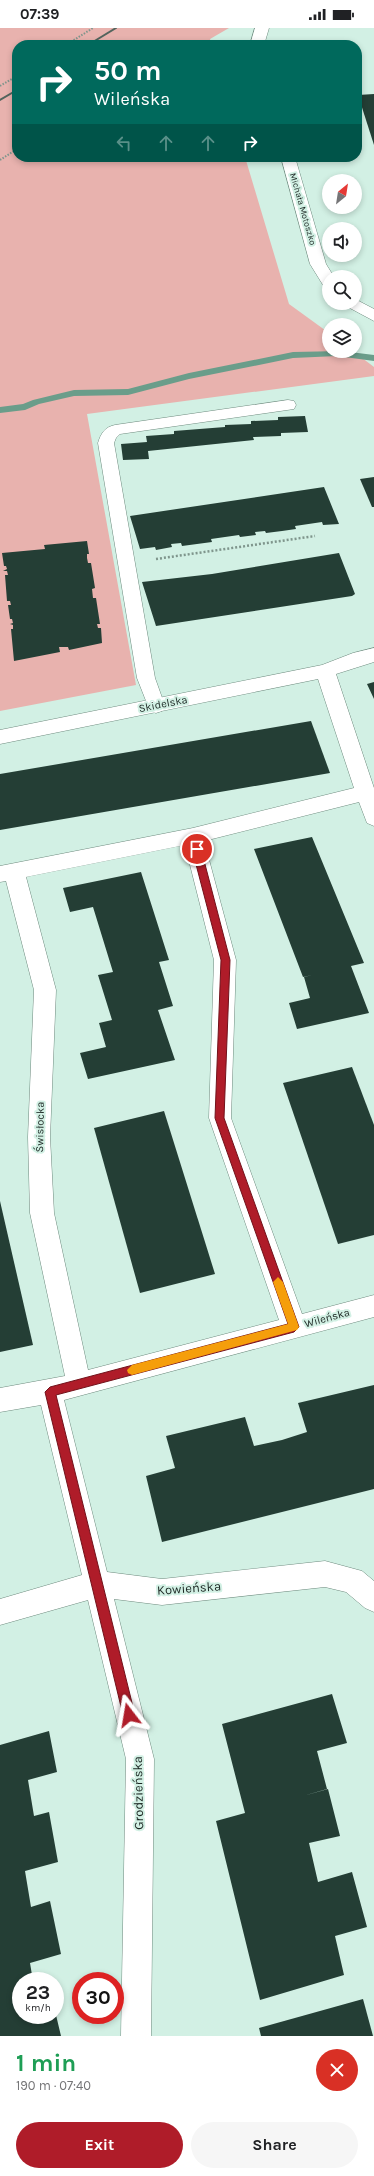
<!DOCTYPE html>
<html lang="en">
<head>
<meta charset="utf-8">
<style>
  :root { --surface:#fff; --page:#f6f6f6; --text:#202124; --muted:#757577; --accent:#af1c29 }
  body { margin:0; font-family:Karla,sans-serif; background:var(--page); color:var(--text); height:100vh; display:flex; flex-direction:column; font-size:15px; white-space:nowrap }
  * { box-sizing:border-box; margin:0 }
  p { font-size:13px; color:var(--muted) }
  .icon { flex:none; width:22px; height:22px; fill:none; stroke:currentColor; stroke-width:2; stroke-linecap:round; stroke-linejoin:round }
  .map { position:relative; height:2008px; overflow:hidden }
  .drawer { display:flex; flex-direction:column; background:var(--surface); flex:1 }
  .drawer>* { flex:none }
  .top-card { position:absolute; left:12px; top:12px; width:350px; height:122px; border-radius:16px; box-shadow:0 2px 6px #0003; background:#00695c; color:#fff; overflow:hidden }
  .needle { width:26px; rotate:30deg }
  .fabs { position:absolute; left:322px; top:146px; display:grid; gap:8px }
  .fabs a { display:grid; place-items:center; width:40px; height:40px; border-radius:50%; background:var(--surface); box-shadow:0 2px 6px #0003; font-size:20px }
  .speed { position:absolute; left:12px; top:1944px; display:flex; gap:8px; font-size:20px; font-weight:700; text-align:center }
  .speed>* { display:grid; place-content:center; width:52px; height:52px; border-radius:50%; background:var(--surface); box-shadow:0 2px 6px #0003; line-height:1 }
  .speed small { font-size:10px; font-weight:400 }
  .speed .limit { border:6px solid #d22; background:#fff; color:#111 }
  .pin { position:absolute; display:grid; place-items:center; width:34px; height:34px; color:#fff; margin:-17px; border:2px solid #fff; border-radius:50%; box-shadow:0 1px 4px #0007 }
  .me { position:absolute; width:44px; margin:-22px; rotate:346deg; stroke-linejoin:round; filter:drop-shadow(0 0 3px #0008) }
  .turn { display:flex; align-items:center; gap:14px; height:84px; padding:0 16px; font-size:18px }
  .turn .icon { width:52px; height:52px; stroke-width:2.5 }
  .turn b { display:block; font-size:28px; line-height:34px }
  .lanes { display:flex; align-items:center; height:38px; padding:0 16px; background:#0003; justify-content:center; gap:20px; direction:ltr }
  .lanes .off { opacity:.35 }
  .round { display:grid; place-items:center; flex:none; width:42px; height:42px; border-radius:21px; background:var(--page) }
  .summary { display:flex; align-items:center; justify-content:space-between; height:68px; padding:0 16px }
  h1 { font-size:24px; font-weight:700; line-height:30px; color:#1e9e55 }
  .action { display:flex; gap:8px; margin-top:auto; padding:8px 16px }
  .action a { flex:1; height:46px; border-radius:24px; background:var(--accent); color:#fff; font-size:16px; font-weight:700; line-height:46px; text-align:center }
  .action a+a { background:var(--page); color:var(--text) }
  .status { display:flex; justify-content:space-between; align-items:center; height:28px; padding:0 20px; background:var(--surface); direction:ltr }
  .status svg { height:11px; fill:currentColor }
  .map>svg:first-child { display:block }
  .green { fill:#e8b2ae }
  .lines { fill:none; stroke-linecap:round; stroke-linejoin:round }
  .stream { fill:#6a9d8a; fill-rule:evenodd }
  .building { fill:#243e35 }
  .service-casing { stroke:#6e8a7e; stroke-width:1 }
  .minor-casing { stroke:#6e8a7e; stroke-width:1 }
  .path-far1 { stroke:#7f958c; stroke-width:2; stroke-dasharray:1.5 1.5; stroke-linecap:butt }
  .path { stroke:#7f958c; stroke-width:2.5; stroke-dasharray:2 2; stroke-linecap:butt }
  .service { fill:#fff; fill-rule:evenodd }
  .minor { fill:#fff; fill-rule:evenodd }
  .rail { stroke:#53645d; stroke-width:2 }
  .route { fill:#af1c29; stroke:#72121b }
  .slow { fill:#f59e0b }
  .labels { text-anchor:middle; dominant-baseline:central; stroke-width:4; stroke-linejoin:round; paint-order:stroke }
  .far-street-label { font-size:9px; fill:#1c2723; stroke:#d2f0e4 }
  .street-label { font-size:11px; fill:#1c2723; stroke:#d2f0e4 }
  .near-street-label { font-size:13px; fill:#1c2723; stroke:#d2f0e4 }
</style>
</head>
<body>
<div class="status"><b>07:39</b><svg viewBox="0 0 49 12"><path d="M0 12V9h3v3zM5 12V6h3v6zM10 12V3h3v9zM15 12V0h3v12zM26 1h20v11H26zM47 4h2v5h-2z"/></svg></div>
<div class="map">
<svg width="374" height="2008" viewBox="0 0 374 2008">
  <rect width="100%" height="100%" fill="#d2f0e4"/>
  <!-- green -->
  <path class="green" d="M0,0h229l-19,11 2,6h-195v112h228l44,147 40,29v18h24l21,16v9l-287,38 49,271 -136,26z"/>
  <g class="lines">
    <!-- stream -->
    <path class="stream" d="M342,323l32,4v6l-37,-5 -44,2 -104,21 -61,16 -54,1 -35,8 -14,6 -25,3v-6l23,-3 10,-4 41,-10 54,-1 61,-16 104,-21z"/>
  </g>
  <!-- building -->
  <g class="building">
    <path d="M374,66v51l-16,-50z"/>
    <path d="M305,388l3,16 -27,1v3l-28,1 1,3 -106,11 1,8 -26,1 -2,-16 26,-2 -1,-6 28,-2v-3l51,-4v-2l26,-1v-3l27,-1v-3z"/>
    <path d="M374,449v30h-2l-12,-28z"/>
    <path d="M324,459l15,37 -16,1 -1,-3 -27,4 1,3 -14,2 -16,2 -1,-2 -10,1 1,3 -16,2 -1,-2 -28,4 1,3 -30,4 -1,-3 -10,1 1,3 -16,3 -1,-3 -15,2 -10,-33z"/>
    <path d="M87,513l2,13h-2v4l1,5h3l4,25 -3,1 1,9h3l4,26h-3l1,4h3l1,15 -33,7 -1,-3h-9l1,5 -46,9 -3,-32h2v-4l-3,-1 3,-1 -1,-4h-2l-2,-14h3l-1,-4h-3l-2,-26h3l-1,-4h-4l4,-2 -1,-3h-2l-2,-13 43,-4 -1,-4z"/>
    <path d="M339,525l16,41 -3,2 -196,30 -14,-44 70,-8z"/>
    <path d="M374,654v17l-7,-15z"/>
    <path d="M311,693l19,52 -330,57v-56z"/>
    <path d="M312,809l52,126 -13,3 18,47 -72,16 -8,-26 21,-5 -6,-21 8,-2 -9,2 -49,-128z"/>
    <path d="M141,844l28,88 -10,2 14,44 -15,4 17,50 -87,19 -8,-26 26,-6 -7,-24 13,-3 -14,-45 15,-3 -20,-65 -23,5 -7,-24z"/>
    <path d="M352,1039l22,58v110l-36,9 -55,-161z"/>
    <path d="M164,1083l51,163 -75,19 -46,-165z"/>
    <path d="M0,1173l33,144 -33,7z"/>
    <path d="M374,1357v104l-212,53 -16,-66 29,-8 -9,-32 79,-19 9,29 28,-6 25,-8 -9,-29z"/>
    <path d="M332,1666l15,49 -30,8 10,38 -24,7 25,-7 12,47 -31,7 9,39 34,-10 15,55 -32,9 9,39 -84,25 -44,-179 29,-8 -23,-89z"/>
    <path d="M49,1703l8,41 -29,8 6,36 15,-4 9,50 -33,9 6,36 19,-6 11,53 -31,9 3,18h-12v34h35l5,21h-61v-291z"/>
    <path d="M363,1971l10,37h-112l-2,-8z"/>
  </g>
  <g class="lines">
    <!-- service casing -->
    <g class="service-casing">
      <path id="service" d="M288,372l6,1 2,4 -2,4 -174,25 -4,4 -2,5 41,235 10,28 -3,5 -6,2 -6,-2 -13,-33 -39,-235c3,-10 7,-16 17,-18z"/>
    </g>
    <!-- minor casing -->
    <g class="minor-casing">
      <g id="minor">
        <path d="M255,0h14l-5,17h-14z"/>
        <path d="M281,129h14l31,107 8,13h-5v10l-6,-2 -13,-21z"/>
        <path d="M355,271l19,10v12l-28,-15 -2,-3h11z"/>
        <path d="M374,620v14l-38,12 38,114v38l-7,-3 -8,-21 -155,39 32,119 -5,158 71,196 72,-19v22l-310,83 43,172 55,7 163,-18 37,10 12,10v31l-9,-4 -19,-16 -21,-5 -163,18 -48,-6 40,160 -3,277h-30l5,-277 -38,-159 -88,25v-26l82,-24 -41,-170 -41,7v-24l65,-12 -35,-163 -2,-76 6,-147 -28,-109 -6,1v-16l193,-38 161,-40 -36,-109 -318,65v-14l322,-65 31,-12zM185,817l29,115 -5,158 70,202 -191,50 -34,-157 -4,-76 6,-147 -30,-113z"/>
      </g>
    </g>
    <!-- path-far1 -->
    <g class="path-far1">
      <path d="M66,17l27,-17"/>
      <path d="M0,58l17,-10"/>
      <path d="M0,132l17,-11"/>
    </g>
    <!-- path -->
    <path class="path" d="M156,531l159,-23"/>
    <!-- service -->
    <use href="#service" class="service"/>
    <!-- minor -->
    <use href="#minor" class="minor"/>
    <!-- rail -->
    <g class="rail">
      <path d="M88,17l28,-17"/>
      <path d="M0,72l17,-10"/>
    </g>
  </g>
  <!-- route -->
  <path class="route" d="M197,818l4,3 29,111 -6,158 75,209 -5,5 -238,63 79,320 -2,4 -4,2 -4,-2 -2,-4 -78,-323 5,-5 238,-63 -73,-206 6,-158 -29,-111z"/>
  <!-- slow -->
  <path class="slow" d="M278,1249l5,5 16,45 -2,3 -165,45 -4,-2 -1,-3 5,-5 156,-41 -15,-42z"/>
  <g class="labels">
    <!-- far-street labels -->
    <g class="far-street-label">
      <text transform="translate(303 181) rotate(74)">Michała Motoszko</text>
    </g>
    <!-- street labels -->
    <g class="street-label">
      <text transform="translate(163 676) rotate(-11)">Skidelska</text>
      <text transform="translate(40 1099) rotate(-89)">Świsłocka</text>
      <text transform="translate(327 1290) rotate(-15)">Wileńska</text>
    </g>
    <!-- near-street labels -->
    <g class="near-street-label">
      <text transform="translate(189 1560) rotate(-4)">Kowieńska</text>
      <text transform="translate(138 1765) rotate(-91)">Grodzieńska</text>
    </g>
  </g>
</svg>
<div class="fabs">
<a><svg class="needle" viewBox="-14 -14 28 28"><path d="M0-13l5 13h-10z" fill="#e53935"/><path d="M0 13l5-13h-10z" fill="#757577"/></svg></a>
<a><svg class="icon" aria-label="sound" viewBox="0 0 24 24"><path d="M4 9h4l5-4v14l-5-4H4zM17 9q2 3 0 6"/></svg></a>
<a><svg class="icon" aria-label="search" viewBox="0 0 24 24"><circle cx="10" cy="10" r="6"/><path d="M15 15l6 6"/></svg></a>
<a><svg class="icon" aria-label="layers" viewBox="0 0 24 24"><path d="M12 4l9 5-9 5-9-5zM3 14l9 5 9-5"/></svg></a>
</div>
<div class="speed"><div>23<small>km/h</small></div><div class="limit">30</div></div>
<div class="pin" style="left:197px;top:821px;background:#d93025"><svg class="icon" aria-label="arrive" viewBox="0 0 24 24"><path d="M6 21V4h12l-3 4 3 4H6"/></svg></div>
<svg class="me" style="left:129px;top:1687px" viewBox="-20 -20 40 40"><path d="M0-17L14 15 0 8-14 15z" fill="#af1c29" stroke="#fff" stroke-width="4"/></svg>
<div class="top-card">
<div class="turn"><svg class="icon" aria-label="right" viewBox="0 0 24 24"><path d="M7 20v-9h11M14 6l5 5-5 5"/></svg><div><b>50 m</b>Wileńska</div></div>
<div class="lanes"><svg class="icon off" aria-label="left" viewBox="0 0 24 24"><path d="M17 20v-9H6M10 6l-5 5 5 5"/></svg><svg class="icon off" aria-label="ahead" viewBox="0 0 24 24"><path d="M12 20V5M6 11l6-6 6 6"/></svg><svg class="icon off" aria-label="ahead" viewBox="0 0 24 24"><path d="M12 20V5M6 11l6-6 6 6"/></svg><svg class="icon" aria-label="right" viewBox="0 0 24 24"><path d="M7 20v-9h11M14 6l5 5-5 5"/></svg></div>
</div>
</div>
<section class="drawer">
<div class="summary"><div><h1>1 min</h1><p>190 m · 07:40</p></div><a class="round" style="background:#d93025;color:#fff"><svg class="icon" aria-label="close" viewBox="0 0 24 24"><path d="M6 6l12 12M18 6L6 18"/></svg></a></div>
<div class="action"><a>Exit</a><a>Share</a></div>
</section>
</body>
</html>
